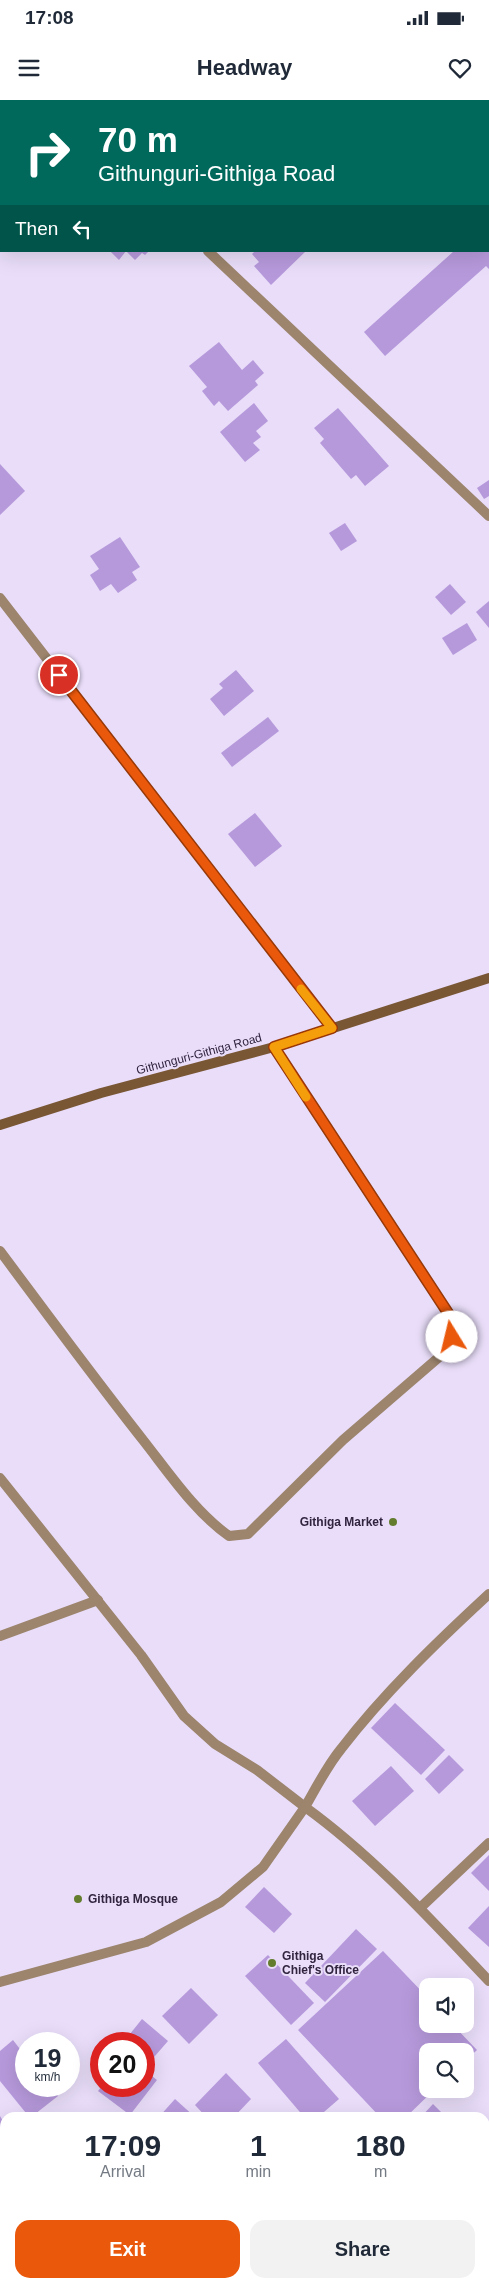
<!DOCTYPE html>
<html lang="en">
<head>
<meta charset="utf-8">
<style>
  :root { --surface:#fff; --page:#f2f2f3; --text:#1f2937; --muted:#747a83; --accent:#ea580c }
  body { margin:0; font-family:Arial,sans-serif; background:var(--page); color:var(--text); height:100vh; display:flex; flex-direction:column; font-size:19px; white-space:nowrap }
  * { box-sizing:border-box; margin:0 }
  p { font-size:16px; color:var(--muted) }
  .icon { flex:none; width:28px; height:28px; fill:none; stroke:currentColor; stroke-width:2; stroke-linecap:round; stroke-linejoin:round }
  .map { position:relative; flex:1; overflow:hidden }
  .drawer { position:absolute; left:0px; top:2012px; width:490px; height:176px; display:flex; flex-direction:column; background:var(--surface); border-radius:15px 15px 0 0; box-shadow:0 5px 20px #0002 }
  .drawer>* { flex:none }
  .guide { position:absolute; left:0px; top:0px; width:490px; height:152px; box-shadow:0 5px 20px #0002; background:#00695c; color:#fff; overflow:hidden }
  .buttons { position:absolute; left:419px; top:1878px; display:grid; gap:10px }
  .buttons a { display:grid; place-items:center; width:55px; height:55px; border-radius:10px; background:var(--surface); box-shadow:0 5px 20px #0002; font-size:25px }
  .speed { position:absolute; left:15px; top:1932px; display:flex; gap:10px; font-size:25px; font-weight:700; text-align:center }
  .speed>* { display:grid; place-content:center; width:65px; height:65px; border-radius:50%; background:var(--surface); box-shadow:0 5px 20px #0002; line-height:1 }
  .speed small { font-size:12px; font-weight:400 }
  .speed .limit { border:8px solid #d22; background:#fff; color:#111 }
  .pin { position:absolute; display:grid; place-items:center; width:42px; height:42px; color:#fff; margin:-21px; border:2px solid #fff; border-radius:50%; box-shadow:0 1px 5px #0007 }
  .me { position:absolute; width:55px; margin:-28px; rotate:351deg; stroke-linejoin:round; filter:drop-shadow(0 0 4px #0008) }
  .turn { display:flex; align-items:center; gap:18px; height:105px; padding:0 15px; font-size:22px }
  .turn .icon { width:65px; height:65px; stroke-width:2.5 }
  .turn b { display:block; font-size:35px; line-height:42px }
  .then { display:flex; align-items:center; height:48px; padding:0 15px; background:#0003; gap:10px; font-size:19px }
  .eta { display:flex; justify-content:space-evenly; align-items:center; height:85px; text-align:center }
  .eta b { font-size:30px; font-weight:600; line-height:35px }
  .button { display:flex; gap:10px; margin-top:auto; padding:10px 15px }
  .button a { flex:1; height:58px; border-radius:15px; background:var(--accent); color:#fff; font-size:20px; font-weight:600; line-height:58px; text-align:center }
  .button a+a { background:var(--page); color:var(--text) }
  .status { display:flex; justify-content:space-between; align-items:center; height:35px; padding:0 25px; background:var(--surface); direction:ltr }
  .status svg { height:14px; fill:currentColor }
  header { display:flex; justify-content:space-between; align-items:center; height:65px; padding:0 15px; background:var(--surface); font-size:22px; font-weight:600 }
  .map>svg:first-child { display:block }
  .building { fill:#b699db }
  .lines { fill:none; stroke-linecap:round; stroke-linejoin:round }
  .lane { stroke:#9c846d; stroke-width:10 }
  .street { stroke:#9c846d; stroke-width:10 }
  .secondary { stroke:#795634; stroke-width:10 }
  .route-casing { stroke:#983908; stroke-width:12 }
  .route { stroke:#ea580c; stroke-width:9 }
  .slow { stroke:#f59e0b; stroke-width:9 }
  .poi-dot { fill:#637c2e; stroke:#e9ddf9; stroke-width:2 }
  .labels { text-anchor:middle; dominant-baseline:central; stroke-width:4; stroke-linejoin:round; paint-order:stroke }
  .street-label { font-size:12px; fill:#30243f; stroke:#e9ddf9 }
  .poi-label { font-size:12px; font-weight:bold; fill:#30243f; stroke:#e9ddf9; text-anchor:start }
</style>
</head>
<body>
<div class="status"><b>17:08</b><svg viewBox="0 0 49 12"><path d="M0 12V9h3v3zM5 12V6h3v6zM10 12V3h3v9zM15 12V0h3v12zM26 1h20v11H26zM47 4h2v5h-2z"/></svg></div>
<header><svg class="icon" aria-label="menu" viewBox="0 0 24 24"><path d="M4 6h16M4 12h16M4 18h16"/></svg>Headway<svg class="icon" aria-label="heart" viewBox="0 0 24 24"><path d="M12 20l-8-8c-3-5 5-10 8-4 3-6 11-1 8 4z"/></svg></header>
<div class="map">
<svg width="489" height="2188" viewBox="0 0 489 2188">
  <rect width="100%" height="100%" fill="#e9ddf9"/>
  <!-- building -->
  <g class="building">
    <path d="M110,151h39l-4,4 -3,-2 -7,7 -9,-9 -7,9z"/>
    <path d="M255,151h51l-35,34 -17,-19 5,-4 -7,-8z"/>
    <path d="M454,151h35v18l-3,-3 -101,90 -21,-24z"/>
    <path d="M219,242l23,28 11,-10 11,13 -9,8 3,4 -30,26 -9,-10 -5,5 -12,-15 5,-4 -18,-21z"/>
    <path d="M254,303l14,18 -12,10 5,6 -8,6 7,7 -15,12 -25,-30z"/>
    <path d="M338,308l51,58 -24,20 -9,-11 -5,4 -31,-36 4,-4 -10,-11z"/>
    <path d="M0,364l25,27 -25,24z"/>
    <path d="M489,380v16l-5,3 -7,-11z"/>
    <path d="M345,423l12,18 -16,10 -12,-18z"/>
    <path d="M120,437l20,30 -8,5 5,8 -19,13 -7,-9 -11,7 -10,-16 9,-6 -9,-13z"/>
    <path d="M450,484l16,18 -15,13 -16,-18z"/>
    <path d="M489,501v27l-13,-16z"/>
    <path d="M467,523l10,17 -24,15 -11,-17z"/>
    <path d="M236,570l18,21 -30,25 -14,-17 13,-11 -4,-4z"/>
    <path d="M268,617l11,14 -47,36 -11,-14z"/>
    <path d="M255,713l27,33 -27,21 -27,-33z"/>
    <path d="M395,1603l50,47 -24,25 -50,-47z"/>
    <path d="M449,1655l15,15 -25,24 -14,-15z"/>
    <path d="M391,1666l23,25 -39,35 -23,-25z"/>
    <path d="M489,1755v36l-18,-18z"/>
    <path d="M264,1787l28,27 -18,19 -29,-26z"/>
    <path d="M489,1806v41l-21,-19z"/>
    <path d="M356,1829l21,20 -52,53 -20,-19z"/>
    <path d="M383,1851l45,47v26h24l25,26 -12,11v-10h-37v38h7l-30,29h-24l-83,-88z"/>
    <path d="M268,1855l46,48 -23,22 -46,-49z"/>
    <path d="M191,1888l27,27 -29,29 -27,-28z"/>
    <path d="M142,1919l26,22 -20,23 -4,-3v-17h-22z"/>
    <path d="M286,1939l53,60 -22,19h-12l-47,-55z"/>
    <path d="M13,1940l13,17v29h24l8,10 -28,22 -30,-37v-30z"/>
    <path d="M144,1970l13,10 -27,35 -32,-24 4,-5h42z"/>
    <path d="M226,1973l25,26 -18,19h-26l-12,-13z"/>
    <path d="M175,1999l21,19h-38z"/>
    <path d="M433,2004l14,14h-27z"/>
    <path d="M0,2016l5,9v31l-5,3z"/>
    <path d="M489,2032v16l-4,-5v-8z"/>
    <path d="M5,2153v31h13l-4,4h-14v-30z"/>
    <path d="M485,2155l4,4v29h-6l-4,-4h6z"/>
    <path d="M288,2184h47l4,4h-47z"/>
  </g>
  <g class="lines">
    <!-- lane -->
    <path class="lane" d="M0,1151c47,63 94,127 143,189 26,33 52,72 86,96l19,-2 95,-94 102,-88 7,-15 -2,-21 -176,-269"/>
    <!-- street -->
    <g class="street">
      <path d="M47,0l1,1"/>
      <path d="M208,151l281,265"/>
      <path d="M0,498l332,430"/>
      <path d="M0,1378l141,177 43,61 31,28 42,26 48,37 -42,60 -42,35 -75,40 -146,40"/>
      <path d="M489,1494c-52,48 -105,99 -148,155 -14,17 -25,39 -36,58 69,50 126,113 184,174"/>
      <path d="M0,1536l98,-36"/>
      <path d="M420,1808l69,-65"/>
    </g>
    <!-- secondary -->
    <path class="secondary" d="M0,1025l101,-32 173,-46 215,-69"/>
  </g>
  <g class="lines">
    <!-- route casing -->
    <g class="route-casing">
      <path id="route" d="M59,575l273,353 -58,19 176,269 2,21"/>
    </g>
    <!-- route -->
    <use href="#route" class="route"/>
    <!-- slow -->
    <path class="slow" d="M301,889l31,39 -58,19 32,50"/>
  </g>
  <!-- markers -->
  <g class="poi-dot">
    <circle cx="393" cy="1422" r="5"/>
    <circle cx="78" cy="1799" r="5"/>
    <circle cx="272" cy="1863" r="5"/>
  </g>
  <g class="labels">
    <!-- street labels -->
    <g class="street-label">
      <text transform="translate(199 954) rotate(-15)">Githunguri-Githiga Road</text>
    </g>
    <!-- poi labels -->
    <g class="poi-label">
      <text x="383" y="1422" text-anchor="end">Githiga Market</text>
      <text x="88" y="1799">Githiga Mosque</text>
      <text x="282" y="1856">Githiga<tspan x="282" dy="14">Chief's Office</tspan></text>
    </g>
  </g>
</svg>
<div class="buttons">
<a><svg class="icon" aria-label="sound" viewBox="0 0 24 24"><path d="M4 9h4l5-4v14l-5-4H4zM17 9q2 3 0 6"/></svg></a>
<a><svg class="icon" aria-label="search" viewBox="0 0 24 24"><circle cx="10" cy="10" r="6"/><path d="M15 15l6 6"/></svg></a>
</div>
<div class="speed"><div>19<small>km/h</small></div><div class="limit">20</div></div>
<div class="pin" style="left:59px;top:575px;background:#d93025"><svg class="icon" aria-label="arrive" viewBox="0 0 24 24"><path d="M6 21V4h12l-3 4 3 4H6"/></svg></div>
<svg class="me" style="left:452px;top:1237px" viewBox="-20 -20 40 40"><circle r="19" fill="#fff"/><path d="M0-13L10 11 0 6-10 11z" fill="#ea580c"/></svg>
<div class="guide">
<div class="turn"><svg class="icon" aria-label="right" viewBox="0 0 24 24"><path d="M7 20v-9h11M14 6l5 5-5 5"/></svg><div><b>70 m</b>Githunguri-Githiga Road</div></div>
<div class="then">Then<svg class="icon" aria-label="left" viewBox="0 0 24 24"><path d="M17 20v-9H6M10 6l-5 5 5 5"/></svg></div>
</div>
<section class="drawer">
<div class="eta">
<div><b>17:09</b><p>Arrival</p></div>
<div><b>1</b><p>min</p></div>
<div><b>180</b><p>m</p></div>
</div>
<div class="button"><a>Exit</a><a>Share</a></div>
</section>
</div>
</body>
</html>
